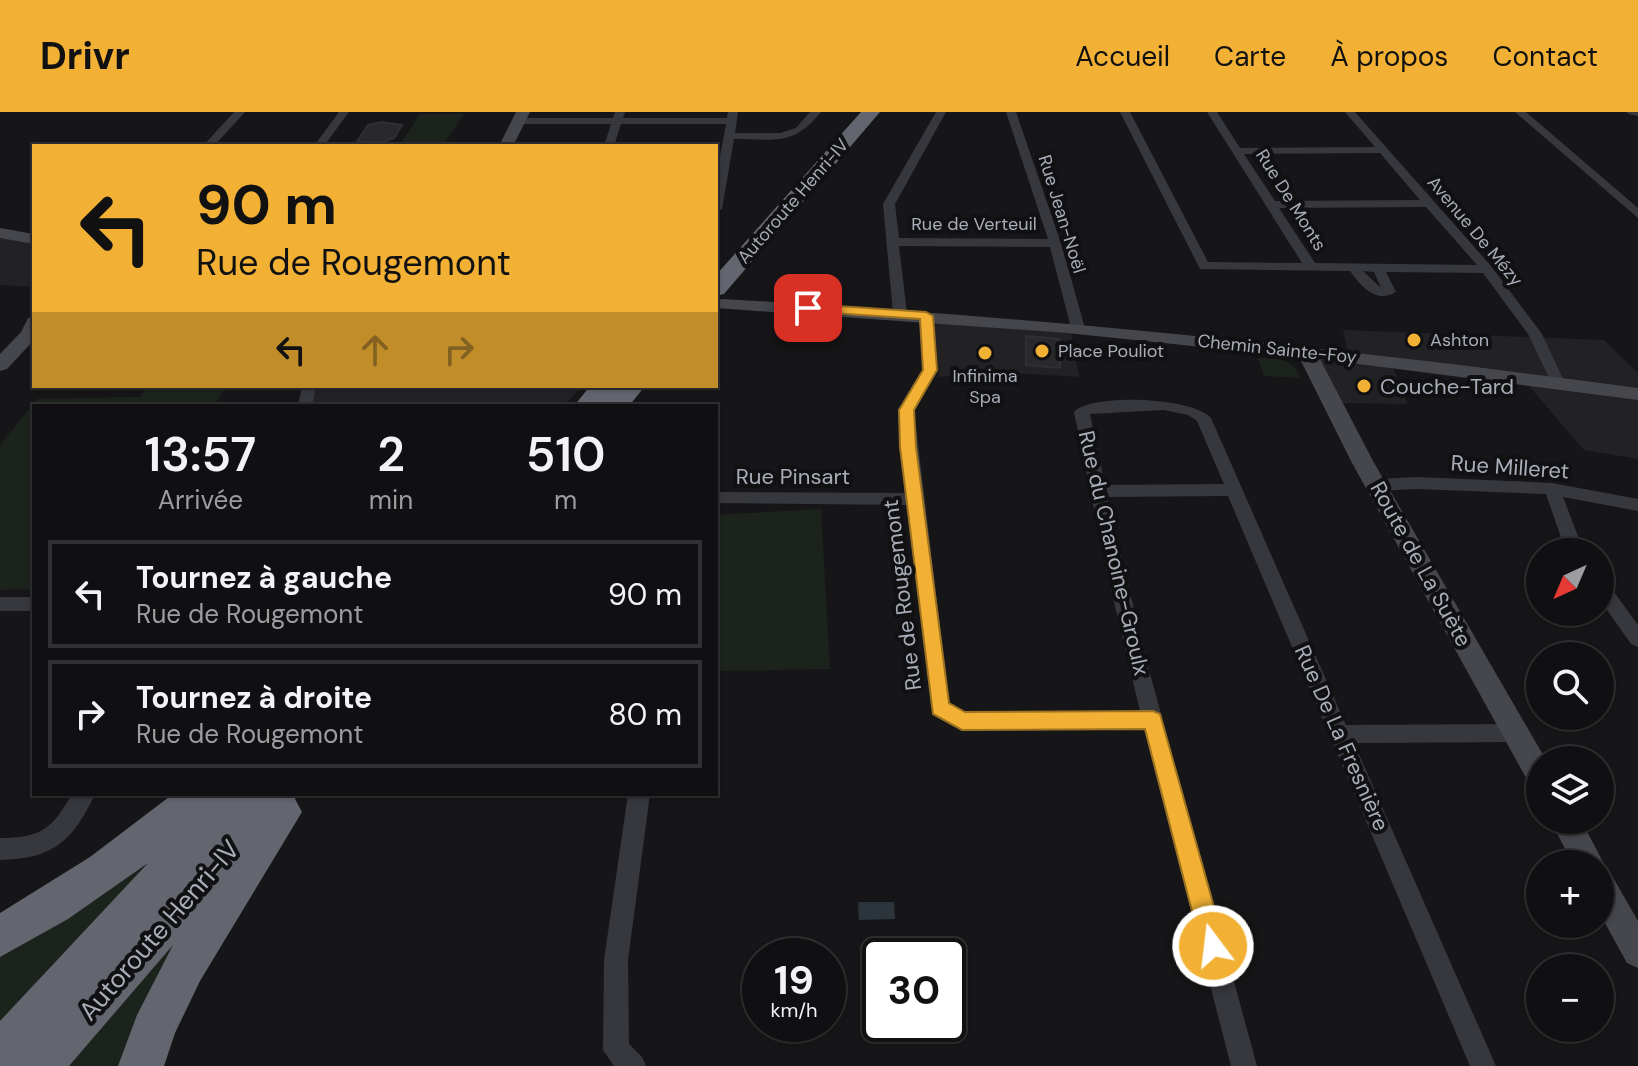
<!DOCTYPE html>
<html lang="fr">
<head>
<meta charset="utf-8">
<style>
  :root { --surface:#101012; --page:#19191b; --text:#f1f3f6; --muted:#9c9d9f; --line:#303032; --accent:#f2b134 }
  body { margin:0; font-family:"DM Sans",sans-serif; background:var(--page); color:var(--text); height:100vh; display:flex; flex-direction:column; font-size:30px; white-space:nowrap }
  * { box-sizing:border-box; margin:0 }
  p { font-size:26px; color:var(--muted) }
  .icon { flex:none; width:44px; height:44px; fill:none; stroke:currentColor; stroke-width:2; stroke-linecap:round; stroke-linejoin:round }
  .map { position:relative; flex:1; overflow:hidden }
  .details { position:absolute; left:32px; top:292px; width:686px; height:392px; display:flex; flex-direction:column; background:var(--surface); border-radius:0px; box-shadow:0 2px 6px #0004,0 0 0 2px var(--line) }
  .details>* { flex:none }
  .top-card { position:absolute; left:32px; top:32px; width:686px; height:244px; border-radius:0px; box-shadow:0 2px 6px #0004,0 0 0 2px var(--line); background:#f2b134; color:#111; overflow:hidden }
  .needle { width:52px; rotate:224deg }
  .tools { position:absolute; left:1526px; top:426px; display:grid; gap:16px }
  .tools a { display:grid; place-items:center; width:88px; height:88px; border-radius:50%; background:var(--surface); box-shadow:0 2px 6px #0004,0 0 0 2px var(--line); font-size:40px }
  .speed { position:absolute; left:742px; top:826px; display:flex; gap:16px; font-size:40px; font-weight:700; text-align:center }
  .speed>* { display:grid; place-content:center; width:104px; height:104px; border-radius:50%; background:var(--surface); box-shadow:0 2px 6px #0004,0 0 0 2px var(--line); line-height:1 }
  .speed small { font-size:20px; font-weight:400 }
  .speed .limit { border:4px solid #111; border-radius:12px; background:#fff; color:#111 }
  .pin { position:absolute; display:grid; place-items:center; width:68px; height:68px; color:#fff; margin:-34px; border-radius:16px; box-shadow:0 4px 12px #0006 }
  .me { position:absolute; width:88px; margin:-44px; rotate:345deg; stroke-linejoin:round; filter:drop-shadow(0 0 6px #0008) }
  .turn { display:flex; align-items:center; gap:28px; height:168px; padding:0 32px; font-size:36px }
  .turn .icon { width:104px; height:104px; stroke-width:2.5 }
  .turn b { display:block; font-size:56px; line-height:68px }
  .lanes { display:flex; align-items:center; height:76px; padding:0 32px; background:#0003; justify-content:center; gap:40px; direction:ltr }
  .lanes .off { opacity:.35 }
  .eta { display:flex; justify-content:space-evenly; align-items:center; height:136px; text-align:center }
  .eta b { font-size:48px; font-weight:600; line-height:56px }
  ul { padding:0; list-style:none }
  li { display:flex; align-items:center; gap:24px; height:108px; margin:0 16px 12px; padding:0 16px; border:4px solid var(--line); border-radius:0px }
  li div { flex:1 }
  li b { display:block; font-size:30px }
  li em { font-style:normal }
  header { display:flex; align-items:center; gap:48px; box-sizing:border-box; height:112px; padding:0 40px; background:var(--accent); color:#111 }
  header strong { font-size:38px }
  nav { display:flex; gap:44px; margin-inline-start:auto; font-size:28px }
  .map>svg:first-child { display:block }
  .built { fill:#222225 }
  .green { fill:#1c231d }
  .water { fill:#2c353c }
  .building { fill:#29292c; stroke:#303034; stroke-width:2 }
  .lines { fill:none; stroke-linecap:round; stroke-linejoin:round }
  .street { fill:#37383d; fill-rule:evenodd }
  .secondary { fill:#45474d; fill-rule:evenodd }
  .highway { fill:#63666e; fill-rule:evenodd }
  .route { fill:#f2b134; stroke:#9d7322; stroke-width:2 }
  .poi-dot { fill:#f2b134; stroke:#111113; stroke-width:3 }
  .labels { text-anchor:middle; dominant-baseline:central; stroke-width:8; stroke-linejoin:round; paint-order:stroke }
  .far-street-label { font-size:18px; fill:#a8adb8; stroke:#111113 }
  .far-poi-label { font-size:18px; fill:#a8adb8; stroke:#111113; text-anchor:start }
  .poi-label { font-size:22px; fill:#a8adb8; stroke:#111113; text-anchor:start }
  .street-label { font-size:22px; fill:#a8adb8; stroke:#111113 }
  .near-street-label { font-size:26px; fill:#a8adb8; stroke:#111113 }
</style>
</head>
<body>
<header>
<strong>Drivr</strong>
<nav><a>Accueil</a><a>Carte</a><a>À propos</a><a>Contact</a></nav>
</header>
<div class="map">
<svg width="1638" height="954" viewBox="0 0 1638 954">
  <rect width="100%" height="100%" fill="#161618"/>
  <!-- built -->
  <g class="built">
    <path d="M0,121l34,6v48l-34,-2z"/>
    <path d="M940,211l131,10 8,44 -85,-5 -55,5 -5,-52z"/>
    <path d="M1343,218l261,10 34,33v86l-54,-9 -62,-72 -131,-15 17,41 -76,-1 -26,-52 42,5z"/>
    <path d="M316,274h266l-18,20h-259z"/>
  </g>
  <!-- green -->
  <g class="green">
    <path d="M420,2h44l-21,32h-44z"/>
    <path d="M1258,246c24,2 31,-2 43,20l-37,-2z"/>
    <path d="M148,274h78l-12,20h-180v183l-34,1v-145l37,-46 103,-2z"/>
    <path d="M821,397l9,160 -114,2v-156z"/>
    <path d="M213,682l-213,242v-93z"/>
    <path d="M238,749l-111,205h-63z"/>
  </g>
  <!-- water -->
  <path class="water" d="M858,790h36l1,17 -36,1z"/>
  <!-- building -->
  <g class="building">
    <path d="M381,10l21,3 -8,13 -10,4h-27l11,-17z"/>
    <path d="M1026,224l33,3 1,29 -34,-3z"/>
  </g>
  <g class="lines">
    <!-- street -->
    <g class="street">
      <path d="M234,0h11l-31,34h-11z"/>
      <path d="M339,0h10l-25,34h-10z"/>
      <path d="M615,0h10l-2,6h104l1,-6h10l-3,21h45l16,-5 14,-16h11c-28,35 -47,27 -87,27l-12,70 -6,4v-36l10,-53h-105l-7,22h-10l7,-22h-91l-5,-3 5,-3h93z"/>
      <path d="M936,0h10l-51,92 4,34 149,1 -42,-127h10l45,131 24,85 -2,3h-10l-2,-3 -21,-81 -151,-1 8,67 -7,4 -7,-4 -10,-109z"/>
      <path d="M1120,0h10l78,150 94,1 -95,-151h10l23,36 135,-1 -30,-35h10l136,154 51,68 23,49 -7,5 -5,-2 -25,-52 -45,-61 -97,-1 10,20c-19,12 -35,-5 -46,-21l-150,-2zM1380,41l40,47 -145,1 -31,-47zM1426,95l51,58 -162,-2 -36,-55zM1363,159l11,1 7,16z"/>
      <path d="M1515,0h11l112,96v10z"/>
      <path d="M1627,0h11v4l-10,-2z"/>
      <path d="M926,200l7,4 4,54 -23,40 35,293 16,9 175,-1 -32,-134 -34,-165c17,-19 119,-15 137,6l135,307 170,-1 7,3 3,6 -3,6 -7,3 -162,1 142,323h-26l-242,-570 -121,1 39,162 111,407h-26l-87,-337 -182,1 -29,-16 -26,-209 -191,-2v-10l3,-1 186,1 -7,-83 25,-40 -4,-54zM1164,298l24,5 9,6 27,63 -119,1 -15,-71z"/>
      <path d="M302,274h14l-4,20h-14z"/>
      <path d="M1417,365l135,6 86,16v12l-75,-14 21,55h-18l-20,-58 -129,-5 -39,2 -8,-6 8,-6z"/>
      <path d="M1600,467l6,2 32,44v22l-7,-3 -31,-44z"/>
      <rect x="0" y="485" width="34" height="14"/>
      <path d="M72,682h23c-22,47 -42,65 -95,66v-22c41,0 52,-9 72,-44z"/>
      <path d="M628,682h22l-22,166 1,84 13,13 4,9h-32l-11,-16 1,-90z"/>
    </g>
    <!-- secondary -->
    <g class="secondary">
      <path d="M516,0h14l-17,34h-14z"/>
      <path d="M0,116l34,6v10l-34,-6z"/>
      <path d="M722,187c307,17 611,48 916,89v12l-318,-41 53,102 173,299h-6v29l-10,-4 -179,-324 -52,-104 -232,-24 -351,-25v-8z"/>
      <path d="M34,205v23l-27,29 -7,2v-17l21,-22 7,-14z"/>
      <path d="M1550,708h31l23,44 -2,6 9,4 27,47v47l-11,-5 -27,-49v-50h-27z"/>
    </g>
    <!-- highway -->
    <g class="highway">
      <path d="M861,0h19l-156,182 -8,2v-21z"/>
      <path d="M590,274h55l-16,20h-55z"/>
      <path d="M173,682h124l-2,5 7,13 -102,169 -25,52 -11,33h-46l19,-51 36,-70 -104,121h-69v-45l148,-158 -80,56 -68,38v-44l90,-56z"/>
    </g>
  </g>
  <!-- route -->
  <path class="route" d="M808,192l118,8 7,4 4,54 -23,40 2,37 33,256 16,9 188,-1 7,3 65,232 -4,9 -8,3 -9,-3 -3,-9 -56,-217 -183,1 -29,-16 -33,-267 -1,-37 24,-40 -3,-51 -117,-8 -2,-3z"/>
  <!-- markers -->
  <g class="poi-dot">
    <circle cx="1414" cy="228" r="8"/>
    <circle cx="1042" cy="239" r="8"/>
    <circle cx="985" cy="241" r="8"/>
    <circle cx="1364" cy="274" r="8"/>
  </g>
  <g class="labels">
    <!-- far-street labels -->
    <g class="far-street-label">
      <text transform="translate(1291 88) rotate(58)">Rue De Monts</text>
      <text transform="translate(793 89) rotate(-49)">Autoroute Henri-IV</text>
      <text transform="translate(1062 102) rotate(73)">Rue Jean-Noël</text>
      <text x="974" y="112">Rue de Verteuil</text>
      <text transform="translate(1475 119) rotate(50)">Avenue De Mézy</text>
      <text transform="translate(1277 237) rotate(6)">Chemin Sainte-Foy</text>
    </g>
    <!-- far-poi labels -->
    <g class="far-poi-label">
      <text x="1430" y="228">Ashton</text>
      <text x="1058" y="239">Place Pouliot</text>
      <text x="985" y="264" text-anchor="middle">Infinima<tspan x="985" dy="21">Spa</tspan></text>
    </g>
    <!-- poi labels -->
    <g class="poi-label">
      <text x="1380" y="274">Couche-Tard</text>
    </g>
    <!-- street labels -->
    <g class="street-label">
      <text transform="translate(1510 355) rotate(4)">Rue Milleret</text>
      <text x="793" y="364">Rue Pinsart</text>
      <text transform="translate(1114 441) rotate(77)">Rue du Chanoine-Groulx</text>
      <text transform="translate(1421 452) rotate(61)">Route de La Suète</text>
      <text transform="translate(902 483) rotate(-97)">Rue de Rougemont</text>
      <text transform="translate(1342 626) rotate(66)">Rue De La Fresnière</text>
    </g>
    <!-- near-street labels -->
    <g class="near-street-label">
      <text transform="translate(159 818) rotate(-49)">Autoroute Henri-IV</text>
    </g>
  </g>
</svg>
<div class="tools">
<a><svg class="needle" viewBox="-14 -14 28 28"><path d="M0-13l5 13h-10z" fill="#e53935"/><path d="M0 13l5-13h-10z" fill="#9c9d9f"/></svg></a>
<a><svg class="icon" aria-label="search" viewBox="0 0 24 24"><circle cx="10" cy="10" r="6"/><path d="M15 15l6 6"/></svg></a>
<a><svg class="icon" aria-label="layers" viewBox="0 0 24 24"><path d="M12 4l9 5-9 5-9-5zM3 14l9 5 9-5"/></svg></a>
<a>+</a>
<a>−</a>
</div>
<div class="speed"><div>19<small>km/h</small></div><div class="limit">30</div></div>
<div class="pin" style="left:808px;top:196px;background:#d93025"><svg class="icon" aria-label="arrive" viewBox="0 0 24 24"><path d="M6 21V4h12l-3 4 3 4H6"/></svg></div>
<svg class="me" style="left:1213px;top:834px" viewBox="-20 -20 40 40"><circle r="17" fill="#f2b134" stroke="#fff" stroke-width="3"/><path d="M0-11L8 9 0 5-8 9z" fill="#fff"/></svg>
<div class="top-card">
<div class="turn"><svg class="icon" aria-label="left" viewBox="0 0 24 24"><path d="M17 20v-9H6M10 6l-5 5 5 5"/></svg><div><b>90 m</b>Rue de Rougemont</div></div>
<div class="lanes"><svg class="icon" aria-label="left" viewBox="0 0 24 24"><path d="M17 20v-9H6M10 6l-5 5 5 5"/></svg><svg class="icon off" aria-label="ahead" viewBox="0 0 24 24"><path d="M12 20V5M6 11l6-6 6 6"/></svg><svg class="icon off" aria-label="right" viewBox="0 0 24 24"><path d="M7 20v-9h11M14 6l5 5-5 5"/></svg></div>
</div>
<section class="details">
<div class="eta">
<div><b>13:57</b><p>Arrivée</p></div>
<div><b>2</b><p>min</p></div>
<div><b>510</b><p>m</p></div>
</div>
<ul>
<li><svg class="icon" aria-label="left" viewBox="0 0 24 24"><path d="M17 20v-9H6M10 6l-5 5 5 5"/></svg><div><b>Tournez à gauche</b><p>Rue de Rougemont</p></div><em>90 m</em></li>
<li><svg class="icon" aria-label="right" viewBox="0 0 24 24"><path d="M7 20v-9h11M14 6l5 5-5 5"/></svg><div><b>Tournez à droite</b><p>Rue de Rougemont</p></div><em>80 m</em></li>
</ul>
</section>
</div>
</body>
</html>
